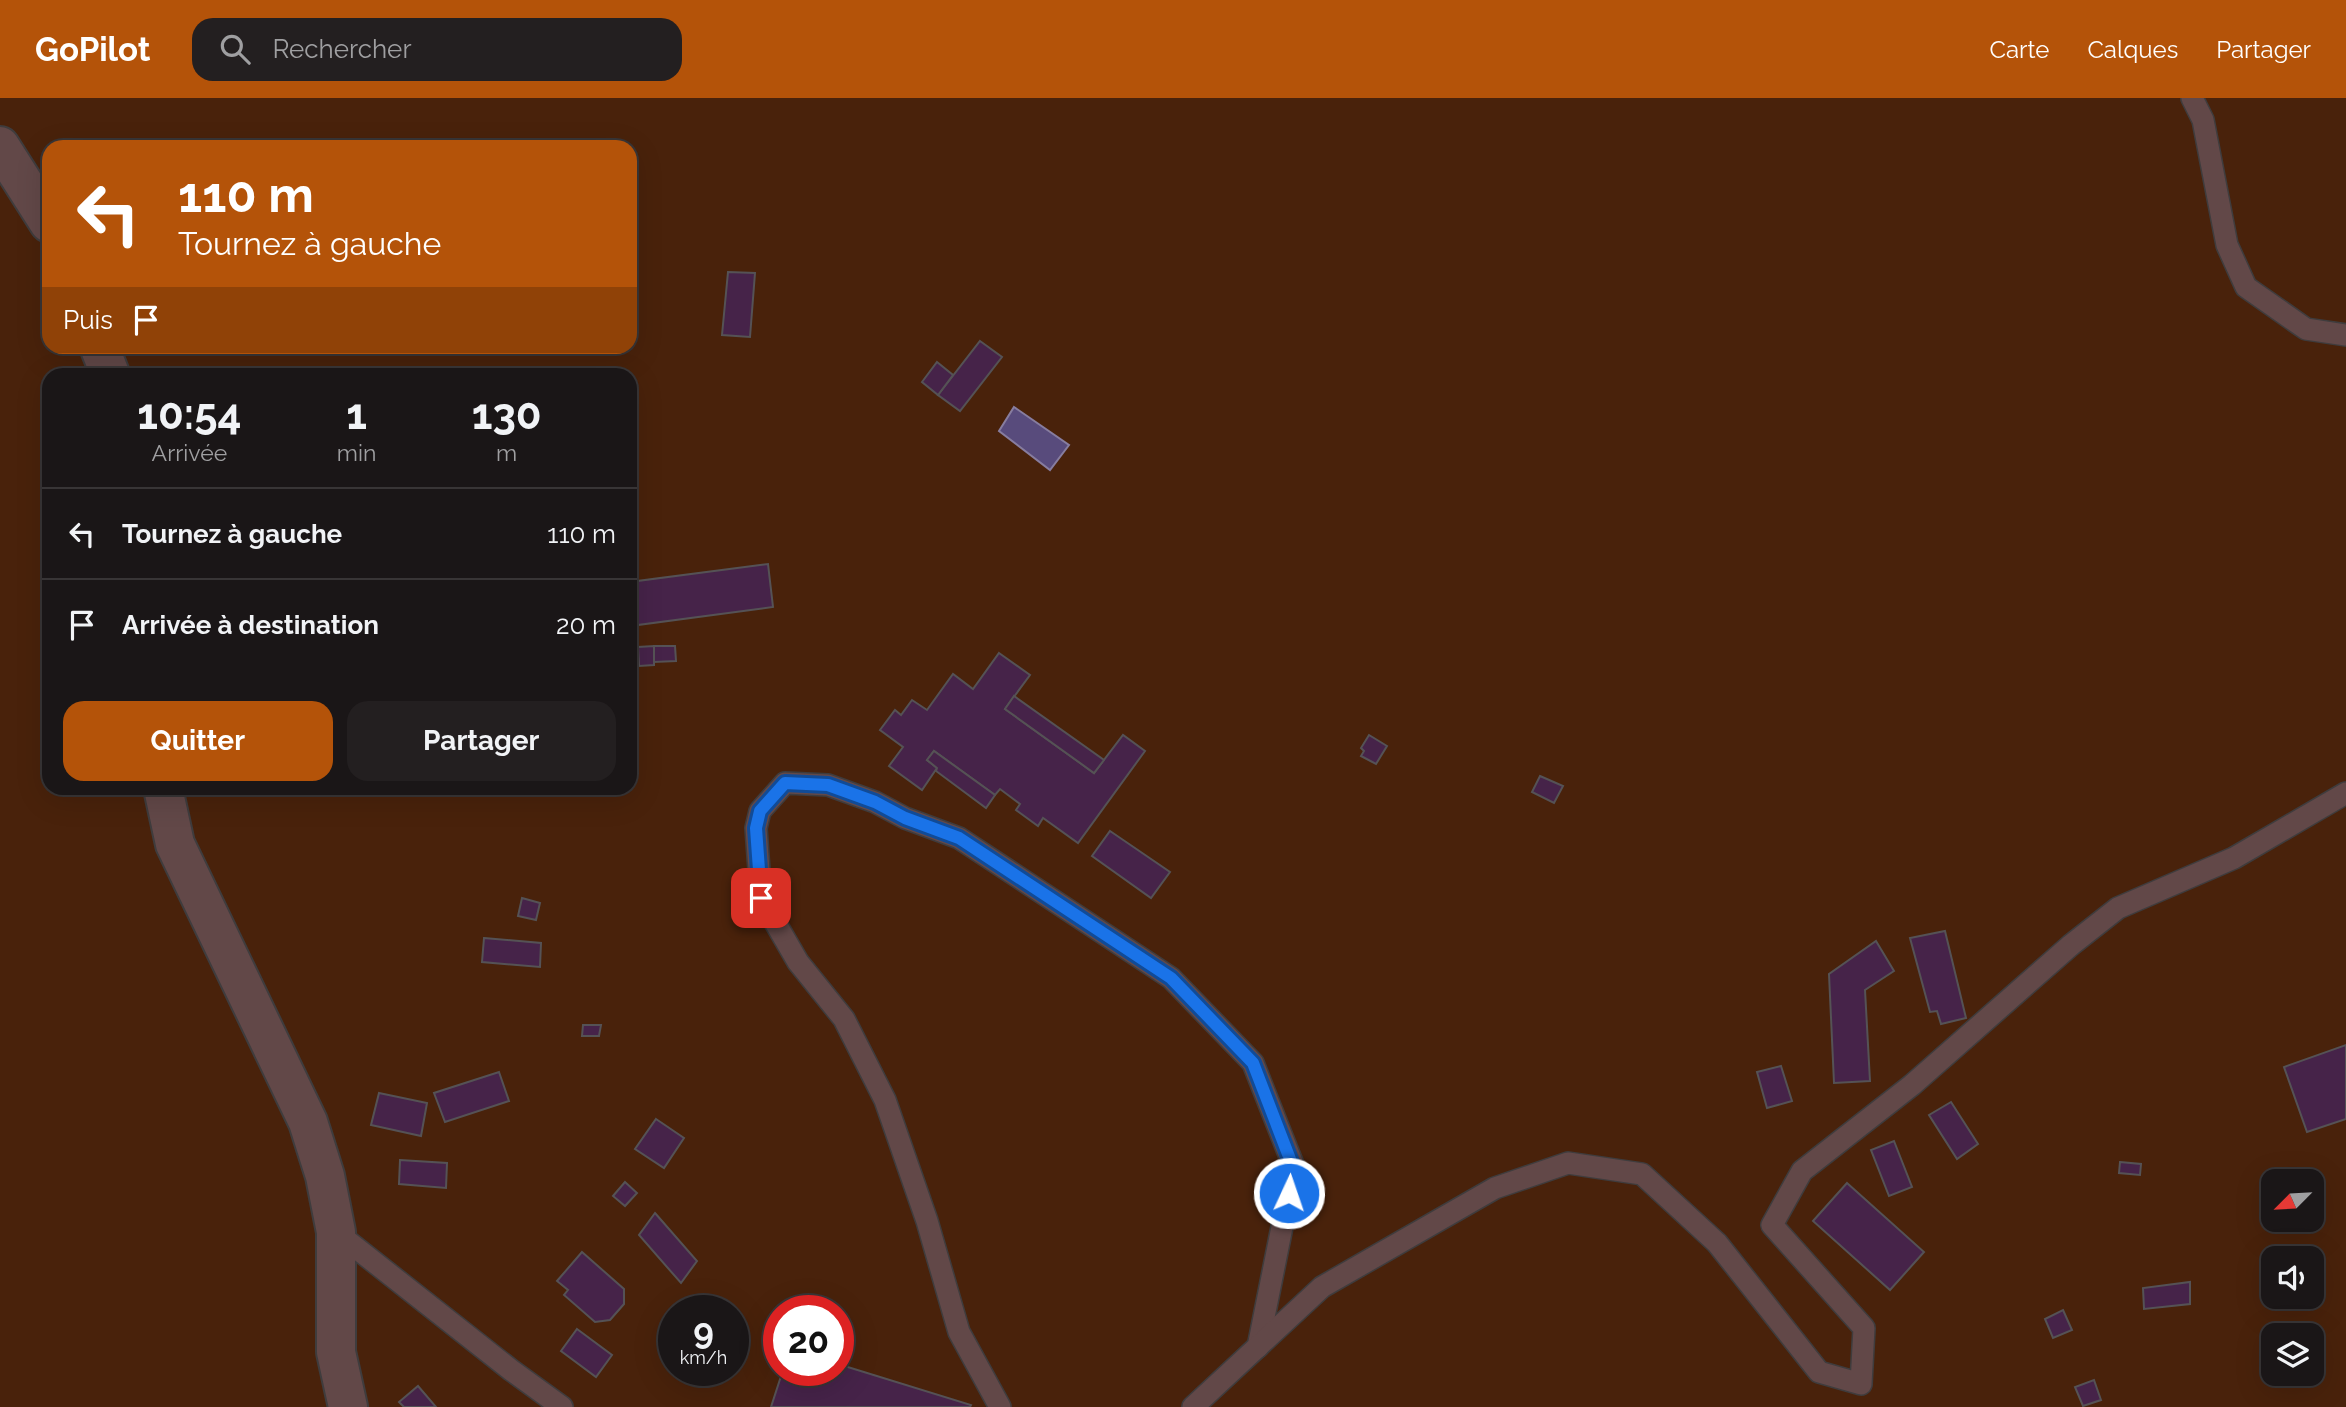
<!DOCTYPE html>
<html lang="fr">
<head>
<meta charset="utf-8">
<style>
  :root { --surface:#1a1617; --page:#231f20; --text:#f1f3f6; --muted:#9f9fa1; --line:#383536; --accent:#b45309 }
  body { margin:0; font-family:Raleway,sans-serif; background:var(--page); color:var(--text); height:100vh; display:flex; flex-direction:column; font-size:26px; white-space:nowrap }
  * { box-sizing:border-box; margin:0 }
  p { font-size:23px; color:var(--muted) }
  .icon { flex:none; width:38px; height:38px; fill:none; stroke:currentColor; stroke-width:2; stroke-linecap:round; stroke-linejoin:round }
  .map { position:relative; flex:1; overflow:hidden }
  .sheet { position:absolute; left:42px; top:270px; width:595px; height:427px; display:flex; flex-direction:column; background:var(--surface); border-radius:21px; box-shadow:0 7px 28px #0002,0 0 0 2px var(--line) }
  .sheet>* { flex:none }
  .top-card { position:absolute; left:42px; top:42px; width:595px; height:214px; border-radius:21px; box-shadow:0 7px 28px #0002,0 0 0 2px var(--line); background:#b45309; color:#fff; overflow:hidden }
  .needle { width:46px; rotate:246deg }
  .buttons { position:absolute; left:2261px; top:1071px; display:grid; gap:14px }
  .buttons a { display:grid; place-items:center; width:63px; height:63px; border-radius:14px; background:var(--surface); box-shadow:0 7px 28px #0002,0 0 0 2px var(--line); font-size:35px }
  .speed { position:absolute; left:658px; top:1197px; display:flex; gap:14px; font-size:35px; font-weight:700; text-align:center }
  .speed>* { display:grid; place-content:center; width:91px; height:91px; border-radius:50%; background:var(--surface); box-shadow:0 7px 28px #0002,0 0 0 2px var(--line); line-height:1 }
  .speed small { font-size:18px; font-weight:400 }
  .speed .limit { border:10px solid #d22; background:#fff; color:#111 }
  .pin { position:absolute; display:grid; place-items:center; width:60px; height:60px; color:#fff; margin:-30px; border-radius:14px; box-shadow:0 4px 10px #0006 }
  .me { position:absolute; width:77px; margin:-38px; rotate:3deg; stroke-linejoin:round; filter:drop-shadow(0 0 5px #0008) }
  .turn { display:flex; align-items:center; gap:24px; height:147px; padding:0 21px; font-size:32px }
  .turn .icon { width:91px; height:91px; stroke-width:2.5 }
  .turn b { display:block; font-size:49px; line-height:60px }
  .then { display:flex; align-items:center; height:66px; padding:0 21px; background:#0003; gap:14px; font-size:26px }
  .eta { display:flex; justify-content:space-evenly; align-items:center; height:119px; text-align:center }
  .eta b { font-size:42px; font-weight:700; line-height:49px }
  .button { display:flex; gap:14px; margin-top:auto; padding:14px 21px }
  .button a { flex:1; height:80px; border-radius:21px; background:var(--accent); color:#fff; font-size:28px; font-weight:700; line-height:80px; text-align:center }
  .button a+a { background:var(--page); color:var(--text) }
  ul { padding:0; list-style:none }
  li { display:flex; align-items:center; gap:21px; height:91px; padding:0 21px; border-top:2px solid var(--line) }
  li div { flex:1 }
  li b { display:block; font-size:26px }
  li em { font-style:normal }
  header { display:flex; align-items:center; gap:42px; box-sizing:border-box; height:98px; padding:0 35px; background:var(--accent); color:#fff }
  header strong { font-size:33px }
  nav { display:flex; gap:38px; margin-inline-start:auto; font-size:24px }
  .search { width:490px; height:63px; background:var(--page); display:flex; align-items:center; gap:18px; box-sizing:border-box; padding:0 24px; border-radius:21px; color:var(--muted); font-size:26px }
  .map>svg:first-child { display:block }
  .green { fill:#49220b; fill-rule:evenodd }
  .water { fill:#584b7c; stroke:#877d9f; stroke-width:2 }
  .building { fill:#462349; stroke:#555255; stroke-width:2 }
  .lines { fill:none; stroke-linecap:round; stroke-linejoin:round }
  .lane-casing { stroke:#3f3c3d; stroke-width:24 }
  .street-casing { stroke:#3f3c3d; stroke-width:42 }
  .lane { stroke:#624848; stroke-width:21 }
  .street { stroke:#624848; stroke-width:38 }
  .route-casing { stroke:#114b97; stroke-width:18 }
  .route { stroke:#1a73e8; stroke-width:12 }
</style>
</head>
<body>
<header>
<strong>GoPilot</strong>
<div class="search"><svg class="icon" aria-label="search" viewBox="0 0 24 24"><circle cx="10" cy="10" r="6"/><path d="M15 15l6 6"/></svg>Rechercher</div>
<nav><a>Carte</a><a>Calques</a><a>Partager</a></nav>
</header>
<div class="map">
<svg width="2346" height="1309" viewBox="0 0 2346 1309">
  <rect width="100%" height="100%" fill="#221e1f"/>
  <!-- green -->
  <path class="green" d="M0,0h2346v1309h-2346zM49,49h581v199h-581zM49,276h581v414h-581zM2273,1083h39v39h-39zM2273,1160h39v39h-39zM674,1213h59v59h-59zM779,1213h59v59h-59zM2273,1237h39v39h-39z"/>
  <!-- water -->
  <path class="water" d="M1014,309l55,38 -19,25 -51,-39z"/>
  <!-- building -->
  <g class="building">
    <path d="M728,174l27,1 -5,64 -28,-2z"/>
    <path d="M980,243l22,16 -42,54 -22,-16z"/>
    <path d="M937,264l16,13 -15,20 -16,-13z"/>
    <path d="M768,466l5,43 -143,19v-44z"/>
    <path d="M654,548v19l-15,1 -1,-19z"/>
    <path d="M654,548h21l1,15 -22,1z"/>
    <path d="M999,555l31,22 -25,34 89,64 29,-38 22,16 -67,92 -35,-25 -5,8 -22,-16 4,-6 -20,-15 -5,6 -61,-44 -7,9 10,8 -15,22 -33,-24 14,-19 -23,-17 15,-20 6,5 11,-15 15,10 26,-36 20,15z"/>
    <path d="M1014,598l90,64 -10,13 -89,-64z"/>
    <path d="M1369,637l18,11 -11,18 -15,-8 3,-5 -3,-3z"/>
    <path d="M934,653l61,44 -9,13 -50,-37 1,-3 -10,-8z"/>
    <path d="M1540,678l23,10 -9,17 -22,-11z"/>
    <path d="M1110,733l60,41 -19,26 -59,-42z"/>
    <path d="M522,800l18,5 -4,17 -18,-4z"/>
    <path d="M1945,833l21,87 -25,6 -4,-13 -7,1 -20,-74z"/>
    <path d="M484,840l57,5 -1,24 -58,-5z"/>
    <path d="M1876,843l18,30 -29,19 5,91 -36,2 -5,-109z"/>
    <path d="M583,927h18l-2,11h-17z"/>
    <path d="M2346,947v74l-39,13 -23,-65z"/>
    <path d="M1781,968l11,35 -25,7 -10,-36z"/>
    <path d="M499,974l10,29 -64,21 -11,-29z"/>
    <path d="M379,995l48,10 -6,33 -50,-11z"/>
    <path d="M1951,1004l27,42 -21,15 -28,-44z"/>
    <path d="M656,1021l28,19 -20,30 -29,-19z"/>
    <path d="M1894,1043l18,46 -23,9 -18,-46z"/>
    <path d="M400,1062l47,3 -1,25 -47,-4z"/>
    <path d="M2120,1064l21,2 -1,11 -21,-2z"/>
    <path d="M625,1084l12,11 -12,13 -12,-10z"/>
    <path d="M1847,1085l77,69 -34,38 -77,-69z"/>
    <path d="M655,1115l42,48 -16,22 -42,-48z"/>
    <path d="M582,1154l42,37v15l-14,16 -15,2 -31,-27 4,-5 -11,-9z"/>
    <path d="M2190,1184v22l-46,5 -1,-21z"/>
    <path d="M2063,1212l9,20 -19,8 -8,-19z"/>
    <path d="M577,1231l35,26 -16,22 -35,-26z"/>
    <path d="M838,1266l133,41 -1,2h-199l12,-37h55z"/>
    <path d="M2094,1282l7,20 -18,6 -8,-19z"/>
    <path d="M418,1288l18,21h-32l-5,-5z"/>
  </g>
  <g class="lines">
    <!-- lane casing -->
    <g class="lane-casing">
      <g id="lane">
        <path d="M2192,0l11,22 24,125 19,42 60,42 40,6"/>
        <path d="M336,1134l175,138 51,37"/>
        <path d="M1000,1309l-41,-75 -32,-111 -42,-121 -41,-81 -46,-57 -37,-64 -5,-70 4,-17 25,-28 43,2 47,17 30,16 54,20 212,140 82,85 41,104 -36,180"/>
        <path d="M1193,1309l129,-120 173,-99 73,-25 74,11 75,69 102,129 42,12 3,-56 -92,-103 30,-54 110,-86 159,-140 47,-37 116,-50 112,-65"/>
      </g>
    </g>
    <!-- street casing -->
    <g class="street-casing">
      <g id="street">
        <path d="M0,48l49,77"/>
        <path d="M99,248l11,28"/>
        <path d="M163,690l12,56 133,278 17,54 11,56v120l12,55"/>
      </g>
    </g>
    <!-- lane -->
    <use href="#lane" class="lane"/>
    <!-- street -->
    <use href="#street" class="street"/>
  </g>
  <g class="lines">
    <!-- route casing -->
    <g class="route-casing">
      <path id="route" d="M761,800l-5,-70 4,-17 25,-28 43,2 47,17 30,16 54,20 212,140 82,85 40,104 -4,26"/>
    </g>
    <!-- route -->
    <use href="#route" class="route"/>
  </g>
</svg>
<div class="buttons">
<a><svg class="needle" viewBox="-14 -14 28 28"><path d="M0-13l5 13h-10z" fill="#e53935"/><path d="M0 13l5-13h-10z" fill="#9f9fa1"/></svg></a>
<a><svg class="icon" aria-label="sound" viewBox="0 0 24 24"><path d="M4 9h4l5-4v14l-5-4H4zM17 9q2 3 0 6"/></svg></a>
<a><svg class="icon" aria-label="layers" viewBox="0 0 24 24"><path d="M12 4l9 5-9 5-9-5zM3 14l9 5 9-5"/></svg></a>
</div>
<div class="speed"><div>9<small>km/h</small></div><div class="limit">20</div></div>
<div class="pin" style="left:761px;top:800px;background:#d93025"><svg class="icon" aria-label="arrive" viewBox="0 0 24 24"><path d="M6 21V4h12l-3 4 3 4H6"/></svg></div>
<svg class="me" style="left:1289px;top:1095px" viewBox="-20 -20 40 40"><circle r="17" fill="#1a73e8" stroke="#fff" stroke-width="3"/><path d="M0-11L8 9 0 5-8 9z" fill="#fff"/></svg>
<div class="top-card">
<div class="turn"><svg class="icon" aria-label="left" viewBox="0 0 24 24"><path d="M17 20v-9H6M10 6l-5 5 5 5"/></svg><div><b>110 m</b>Tournez à gauche</div></div>
<div class="then">Puis<svg class="icon" aria-label="arrive" viewBox="0 0 24 24"><path d="M6 21V4h12l-3 4 3 4H6"/></svg></div>
</div>
<section class="sheet">
<div class="eta">
<div><b>10:54</b><p>Arrivée</p></div>
<div><b>1</b><p>min</p></div>
<div><b>130</b><p>m</p></div>
</div>
<ul>
<li><svg class="icon" aria-label="left" viewBox="0 0 24 24"><path d="M17 20v-9H6M10 6l-5 5 5 5"/></svg><div><b>Tournez à gauche</b></div><em>110 m</em></li>
<li><svg class="icon" aria-label="arrive" viewBox="0 0 24 24"><path d="M6 21V4h12l-3 4 3 4H6"/></svg><div><b>Arrivée à destination</b></div><em>20 m</em></li>
</ul>
<div class="button"><a>Quitter</a><a>Partager</a></div>
</section>
</div>
</body>
</html>
